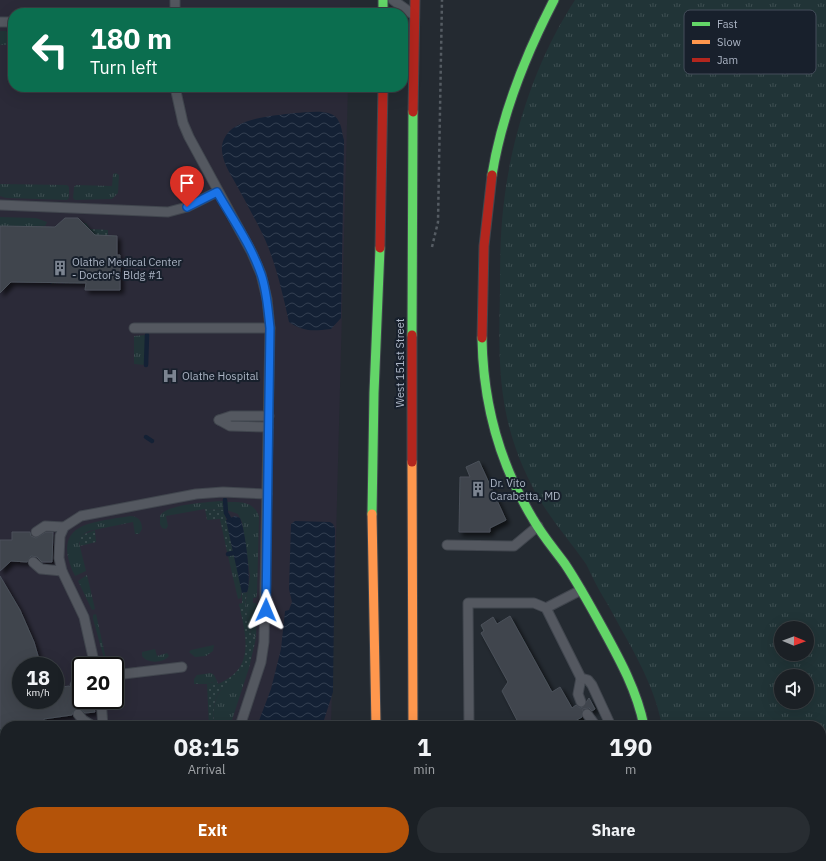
<!DOCTYPE html>
<html lang="en">
<head>
<meta charset="utf-8">
<style>
  :root { --surface:#1b2025; --page:#282d32; --text:#f1f3f6; --muted:#a0a3a7; --line:#393e42; --accent:#b45309 }
  body { margin:0; font-family:"IBM Plex Sans",sans-serif; background:var(--page); color:var(--text); height:100vh; display:flex; flex-direction:column; font-size:15px; white-space:nowrap }
  * { box-sizing:border-box; margin:0 }
  p { font-size:13px; color:var(--muted) }
  .icon { flex:none; width:22px; height:22px; fill:none; stroke:currentColor; stroke-width:2; stroke-linecap:round; stroke-linejoin:round }
  .map { position:relative; flex:1; overflow:hidden }
  .side { position:absolute; left:0px; top:721px; width:826px; height:140px; display:flex; flex-direction:column; background:var(--surface); border-radius:16px 16px 0 0; box-shadow:0 4px 16px #0002,0 0 0 1px var(--line) }
  .side>* { flex:none }
  .top-card { position:absolute; left:8px; top:8px; width:400px; height:84px; border-radius:16px; box-shadow:0 4px 16px #0002,0 0 0 1px var(--line); background:#0b6e4f; color:#fff; overflow:hidden }
  .needle { width:26px; rotate:91deg }
  .buttons { position:absolute; left:774px; top:621px; display:grid; gap:8px }
  .buttons a { display:grid; place-items:center; width:40px; height:40px; border-radius:50%; background:var(--surface); box-shadow:0 4px 16px #0002,0 0 0 1px var(--line); font-size:20px }
  .speed { position:absolute; left:12px; top:657px; display:flex; gap:8px; font-size:20px; font-weight:700; text-align:center }
  .speed>* { display:grid; place-content:center; width:52px; height:52px; border-radius:50%; background:var(--surface); box-shadow:0 4px 16px #0002,0 0 0 1px var(--line); line-height:1 }
  .speed small { font-size:10px; font-weight:400 }
  .speed .limit { border:2px solid #111; border-radius:6px; background:#fff; color:#111 }
  .pin { position:absolute; display:grid; place-items:center; width:34px; height:34px; color:#fff; margin:-41px -17px; border-radius:50% 50% 50% 0; rotate:-45deg; box-shadow:0 0 4px #0007 }
  .pin .icon { rotate:45deg }
  .me { position:absolute; width:44px; margin:-22px; rotate:1deg; stroke-linejoin:round; filter:drop-shadow(0 0 3px #0008) }
  .turn { display:flex; align-items:center; gap:14px; height:84px; padding:0 16px; font-size:18px }
  .turn .icon { width:52px; height:52px; stroke-width:2.5 }
  .turn b { display:block; font-size:28px; line-height:34px }
  .eta { display:flex; justify-content:space-evenly; align-items:center; height:68px; text-align:center }
  .eta b { font-size:24px; font-weight:700; line-height:28px }
  .button { display:flex; gap:8px; margin-top:auto; padding:8px 16px }
  .button a { flex:1; height:46px; border-radius:24px; background:var(--accent); color:#fff; font-size:16px; font-weight:700; line-height:46px; text-align:center }
  .button a+a { background:var(--page); color:var(--text) }
  .map>svg:first-child { display:block }
  .medical { fill:#2b2a38; fill-rule:evenodd }
  .grass { fill:url(#grass-tufts); fill-rule:evenodd }
  .park { fill:url(#park-dots) }
  .water { fill:url(#water-waves) }
  .lines { fill:none; stroke-linecap:round; stroke-linejoin:round }
  .stream { stroke:#142135; stroke-width:4.5 }
  .building { fill:#3f454d; stroke:#4b515a; filter:url(#shadow) }
  .lane-casing { stroke:#41464e; stroke-width:11 }
  .street-casing { stroke:#41464e; stroke-width:20 }
  .fast-casing { stroke:#41464e; stroke-width:11 }
  .slow-casing { stroke:#41464e; stroke-width:11 }
  .jam-casing { stroke:#41464e; stroke-width:11 }
  .path { stroke:#555c63; stroke-width:2.5; stroke-dasharray:3 3; stroke-linecap:butt }
  .lane { stroke:#545860; stroke-width:9 }
  .street { stroke:#545860; stroke-width:18 }
  .fast { stroke:#63d668; stroke-width:9 }
  .slow { stroke:#ff974d; stroke-width:9 }
  .jam { stroke:#b3261e; stroke-width:9 }
  .route-casing { stroke:#114b97; stroke-width:10 }
  .route { stroke:#1a73e8; stroke-width:7 }
  .labels { text-anchor:middle; dominant-baseline:central; stroke-width:4; stroke-linejoin:round; paint-order:stroke }
  .poi-label { font-size:11px; fill:#acb5c5; stroke:#18202c; text-anchor:start }
  .street-label { font-size:11px; fill:#acb5c5; stroke:#18202c }
  .key { fill:#18202c; stroke:#444d5a; stroke-width:1 }
  .key-label { font-size:11px; fill:#acb5c5 }
</style>
</head>
<body>
<div class="map">
<svg width="826" height="861" viewBox="0 0 826 861">
  <defs>
    <pattern id="grass-tufts" width="24" height="20" patternUnits="userSpaceOnUse"><rect width="24" height="20" fill="#213437"/><path d="M3 7l-1-3M5 7V3M7 7l1-3M15 17l-1-3M17 17v-4M19 17l1-3" fill="none" stroke="#3f4f52"/></pattern>
    <pattern id="park-dots" width="8" height="8" patternUnits="userSpaceOnUse"><rect width="8" height="8" fill="#213437"/><path d="M2 2h.1M6 6h.1" fill="none" stroke="#3f4f52" stroke-width="1.8" stroke-linecap="round"/></pattern>
    <pattern id="water-waves" width="16" height="10" patternUnits="userSpaceOnUse"><rect width="16" height="10" fill="#142135"/><path d="M0 5q4-4 8 0t8 0" fill="none" stroke="#343f51"/></pattern>
    <filter id="shadow"><feDropShadow dx="3.5" dy="3.5" stdDeviation="2" flood-color="#0009"/></filter>
  </defs>
  <rect width="100%" height="100%" fill="#242a31"/>
  <!-- medical -->
  <path class="medical" d="M0,0h350v13h-337v74h335l-17,639h-326v62h-5zM21,666h34v34h-34zM81,666h34v34h-34z"/>
  <!-- grass -->
  <g class="grass">
    <path d="M575,0h251v861h-166v-5h161v-130h-159c-8,-44 -33,-82 -54,-121 -6,-10 -12,-20 -17,-31 -2,-3 -3,-7 -5,-10 -16,-23 -34,-43 -48,-67 -40,-71 -40,-127 -38,-205 0,-24 0,-47 2,-71 6,-75 31,-157 73,-221zM781,628h26v26h-26zM781,676h26v26h-26z"/>
    <path d="M0,31h8l4,12 -1,2h-11z"/>
    <path d="M116,173l3,2 -1,18 -6,6 -37,1 -2,-2 1,-11 2,-2 36,1 1,-12z"/>
    <path d="M0,184l67,1 2,2v11l-2,2 -61,-2 -6,-2z"/>
    <path d="M0,217l36,1 11,4 -2,4h-45z"/>
    <path d="M146,335l-1,30 -11,-1v-28z"/>
    <path d="M223,501l1,9 -19,-1 -39,7 2,10 -2,3 -4,-1 -2,-4v-8c6,-12 50,-14 63,-15z"/>
    <path d="M227,502c14,0 26,-1 32,14l-2,79 -1,3h-3v5h3l1,3 -1,32 -5,-4 -6,-28 5,-30 -8,-54 -4,-8 -11,-4z"/>
    <path d="M130,516c8,0 12,5 12,13l-3,5h-4l-2,-12 -44,9 -7,4 -3,8 7,28 -11,5c-25,-54 16,-53 55,-60z"/>
    <path d="M234,555l8,36 -1,7 -3,1 -10,-43z"/>
    <path d="M87,575l8,34 -3,1 -14,-29z"/>
    <path d="M96,614l10,45 -1,3 -12,-43v-4z"/>
    <path d="M214,645l-1,6 -7,5 -11,1 -6,-5 2,-2z"/>
    <path d="M155,649l2,7 10,-3 2,3c-5,7 -22,8 -27,0v-4z"/>
    <path d="M245,668h4l-19,58h-16c-2,-35 6,-36 31,-58z"/>
    <path d="M211,673l3,2 3,6 -10,3h-13v-5l3,-4z"/>
    <path d="M0,729h2l3,8v19l-5,6z"/>
  </g>
  <!-- park -->
  <g class="park">
    <path d="M71,223h15l4,6 18,1v5h-14z"/>
    <path d="M205,509l19,1 9,41 -6,1 -7,-33 -13,1z"/>
    <path d="M95,530l1,12 -16,4 -1,-7 3,-4z"/>
    <path d="M247,592l-2,14 6,28 5,4 -7,30h-4c-24,25 -33,18 -31,58h-5l-2,-42 10,-3 1,3c38,-16 28,-47 21,-80l3,-1v-10z"/>
  </g>
  <!-- water -->
  <g class="water">
    <path d="M295,113c13,0 38,-6 44,9 3,5 3,12 5,18l-3,178 -10,11c-18,2 -27,3 -42,-7 -7,-31 -14,-63 -28,-91 -9,-18 -19,-36 -29,-54 -6,-10 -14,-26 -8,-38 10,-22 50,-23 71,-26z"/>
    <path d="M235,516l5,2c5,10 12,65 7,74l-5,1 -16,-73z"/>
    <path d="M295,521l35,1 3,2 2,5 -2,163 -11,34h-65l14,-37 10,-40 4,-38 4,-1 3,-8 -3,-13 2,-65z"/>
  </g>
  <g class="lines">
    <!-- stream -->
    <g class="stream">
      <path d="M9,31l4,12"/>
      <path d="M146,365l1,-30"/>
      <path d="M146,437l6,4"/>
      <path d="M225,500l1,13 4,7"/>
      <path d="M228,554l5,-1"/>
    </g>
  </g>
  <!-- building -->
  <g class="building">
    <path d="M65,218h13l17,17 22,1v19h3v35h-35l1,-7 -75,-1 -11,11v-67l55,1z"/>
    <path d="M479,461l27,59 -16,8v4h-31l1,-55h10l-4,-10z"/>
    <path d="M12,532h18l1,4 5,2 10,-6h7l-1,30h-10l-5,-5 -6,-1 -4,6 -16,-1 -11,10v-31h12z"/>
    <path d="M0,576l20,34 14,32 7,24h-20v34h34v-12l14,-2 6,5 6,-4v13h12l2,12 -10,1 -5,-4 -3,-1 -4,4 -1,3 -28,4v7h-39v2l-5,1z"/>
    <path d="M510,616l42,76 8,-5 12,21 4,-3 4,3 3,-1 6,-9 6,11 -3,2 -3,-3 -6,1 -1,8 -7,4 3,5h-58l-18,-35 6,-9 -27,-49 3,-2 -3,-6 12,-8 4,7z"/>
  </g>
  <g class="lines">
    <!-- lane casing -->
    <g class="lane-casing">
      <g id="lane">
        <path d="M393,0l21,15"/>
        <path d="M175,13v-13"/>
        <path d="M0,22h13"/>
        <path d="M175,87l8,36 6,14 63,116 9,21 6,25 3,29 -6,314 -3,20 -21,64"/>
        <path d="M0,205l168,7 19,-5 30,-15"/>
        <path d="M134,328h136"/>
        <path d="M219,420l11,6 38,1"/>
        <path d="M219,420l12,-4h38"/>
        <path d="M36,532l9,-6 19,1"/>
        <path d="M447,545l67,1 24,-20"/>
        <path d="M33,562l8,7 21,2"/>
        <path d="M546,608l35,-18"/>
        <path d="M95,666l-11,-49 -22,-46 -3,-13 1,-22 4,-9 17,-11 115,-22 27,-2 44,2"/>
        <path d="M115,675l67,-8"/>
        <path d="M581,678l-3,16 3,8"/>
        <path d="M75,685l6,-8"/>
        <path d="M101,700l2,26"/>
        <path d="M78,714l5,6 10,6"/>
        <path d="M587,714l9,12"/>
        <path d="M469,726l-1,-123h66l12,5 35,70 7,2 4,5 19,41"/>
        <path d="M0,819h5"/>
        <path d="M50,861v-5"/>
        <path d="M226,861v-5"/>
      </g>
    </g>
    <!-- street casing -->
    <g class="street-casing">
      <path id="street" d="M644,861v-5"/>
    </g>
    <!-- fast casing -->
    <g class="fast-casing">
      <g id="fast">
        <path d="M383,0v13"/>
        <path d="M492,175c10,-62 33,-119 62,-175"/>
        <path d="M412,335l1,-223"/>
        <path d="M482,338c1,65 17,125 51,181 9,16 21,30 32,45 14,21 26,43 38,65 17,31 34,62 41,97"/>
        <path d="M372,514l2,-121 6,-145"/>
      </g>
    </g>
    <!-- slow casing -->
    <g class="slow-casing">
      <g id="slow">
        <path d="M412,462l1,264"/>
        <path d="M372,514l4,212"/>
        <path d="M377,856v5"/>
      </g>
    </g>
    <!-- jam casing -->
    <g class="jam-casing">
      <g id="jam">
        <path d="M413,112l2,-112"/>
        <path d="M380,248l3,-161"/>
        <path d="M412,335v127"/>
        <path d="M482,338l2,-92 8,-71"/>
        <path d="M416,856v5"/>
      </g>
    </g>
    <!-- path -->
    <path class="path" d="M432,247l6,-25 4,-222"/>
    <!-- lane -->
    <use href="#lane" class="lane"/>
    <!-- street -->
    <use href="#street" class="street"/>
    <!-- fast -->
    <use href="#fast" class="fast"/>
    <!-- slow -->
    <use href="#slow" class="slow"/>
    <!-- jam -->
    <use href="#jam" class="jam"/>
  </g>
  <g class="lines">
    <!-- route casing -->
    <g class="route-casing">
      <path id="route" d="M187,207l30,-15c15,26 34,53 44,82 6,17 7,36 9,54l-4,282"/>
    </g>
    <!-- route -->
    <use href="#route" class="route"/>
  </g>
  <!-- icons -->
  <defs>
    <g id="building-bare" transform="scale(1.2)"><path d="M-4-6H4V6H1V3H-1V6H-4ZM-2.5-4.3h1.7v1.8h-1.7ZM.8-4.3h1.7v1.8H.8ZM-2.5-1h1.7V.8h-1.7ZM.8-1h1.7V.8H.8Z" fill="#7c8491" stroke="#18202c" stroke-width="2.5" paint-order="stroke"/></g>
    <g id="hospital-bare" transform="scale(1.2)"><path d="M-5-5h3v3.5h4V-5h3V5h-3V1.5h-4V5h-3Z" fill="#7c8491" stroke="#18202c" stroke-width="2.5" paint-order="stroke"/></g>
  </defs>
  <g fill-rule="evenodd">
    <use href="#building-bare" x="60" y="268"/>
    <use href="#hospital-bare" x="170" y="376"/>
    <use href="#building-bare" x="478" y="489"/>
  </g>
  <g class="labels">
    <!-- poi labels -->
    <g class="poi-label">
      <text x="72" y="262">Olathe Medical Center<tspan x="72" dy="13">- Doctor's Bldg #1</tspan></text>
      <text x="182" y="376">Olathe Hospital</text>
      <text x="490" y="483">Dr. Vito<tspan x="490" dy="13">Carabetta, MD</tspan></text>
    </g>
    <!-- street labels -->
    <g class="street-label">
      <text transform="translate(400 363) rotate(-90)">West 151st Street</text>
    </g>
  </g>
  <!-- legend -->
  <rect x="684" y="10" width="132" height="64" rx="6" class="key"/>
  <rect x="692" y="22" width="18" height="4" fill="#63d668"/>
  <rect x="692" y="40" width="18" height="4" fill="#ff974d"/>
  <rect x="692" y="58" width="18" height="4" fill="#b3261e"/>
  <g class="key-label">
    <text x="717" y="28">Fast</text>
    <text x="717" y="46">Slow</text>
    <text x="717" y="64">Jam</text>
  </g>
</svg>
<div class="buttons">
<a><svg class="needle" viewBox="-14 -14 28 28"><path d="M0-13l5 13h-10z" fill="#e53935"/><path d="M0 13l5-13h-10z" fill="#a0a3a7"/></svg></a>
<a><svg class="icon" aria-label="sound" viewBox="0 0 24 24"><path d="M4 9h4l5-4v14l-5-4H4zM17 9q2 3 0 6"/></svg></a>
</div>
<div class="speed"><div>18<small>km/h</small></div><div class="limit">20</div></div>
<div class="pin" style="left:187px;top:207px;background:#d93025"><svg class="icon" aria-label="arrive" viewBox="0 0 24 24"><path d="M6 21V4h12l-3 4 3 4H6"/></svg></div>
<svg class="me" style="left:266px;top:610px" viewBox="-20 -20 40 40"><path d="M0-17L14 15 0 8-14 15z" fill="#1a73e8" stroke="#fff" stroke-width="4"/></svg>
<div class="top-card">
<div class="turn"><svg class="icon" aria-label="left" viewBox="0 0 24 24"><path d="M17 20v-9H6M10 6l-5 5 5 5"/></svg><div><b>180 m</b>Turn left</div></div>
</div>
<section class="side">
<div class="eta">
<div><b>08:15</b><p>Arrival</p></div>
<div><b>1</b><p>min</p></div>
<div><b>190</b><p>m</p></div>
</div>
<div class="button"><a>Exit</a><a>Share</a></div>
</section>
</div>
</body>
</html>
